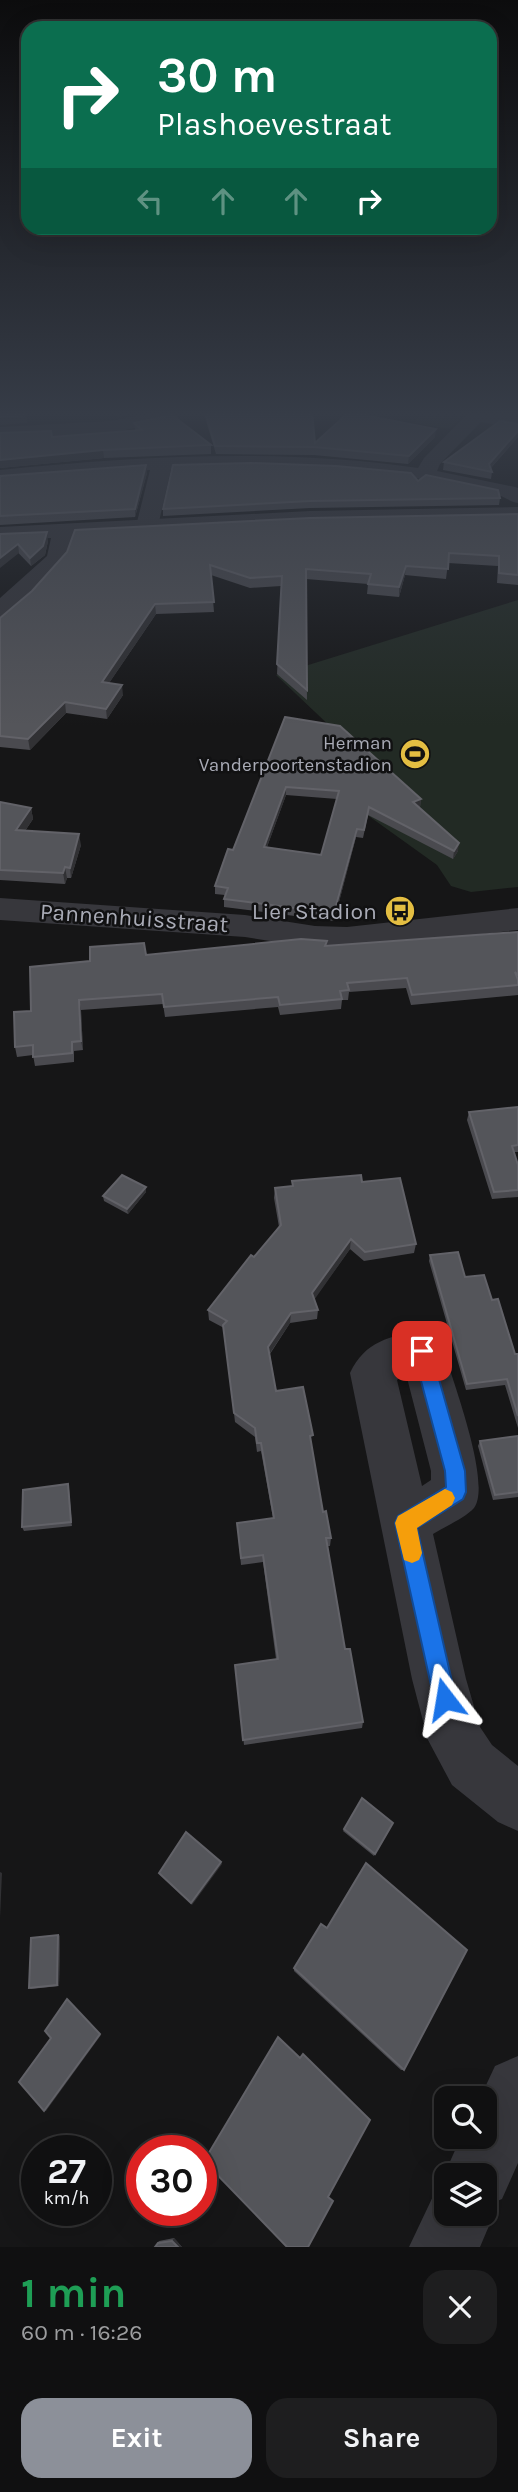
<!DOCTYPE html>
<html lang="en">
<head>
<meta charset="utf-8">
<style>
  :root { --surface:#101011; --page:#1e1e1f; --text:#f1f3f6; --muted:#9c9d9f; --line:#303031; --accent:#8c9099 }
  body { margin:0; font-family:Karla,sans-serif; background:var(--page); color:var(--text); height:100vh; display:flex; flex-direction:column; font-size:26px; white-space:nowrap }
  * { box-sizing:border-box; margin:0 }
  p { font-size:23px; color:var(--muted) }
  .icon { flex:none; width:38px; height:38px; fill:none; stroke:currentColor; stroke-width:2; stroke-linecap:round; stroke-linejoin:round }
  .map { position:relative; height:2247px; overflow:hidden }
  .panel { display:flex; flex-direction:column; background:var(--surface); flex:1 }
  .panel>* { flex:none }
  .banner { position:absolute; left:21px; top:21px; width:476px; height:214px; border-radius:21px; box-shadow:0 7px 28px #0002,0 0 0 2px var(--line); background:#0b6e4f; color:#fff; overflow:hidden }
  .controls { position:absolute; left:434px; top:2086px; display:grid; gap:14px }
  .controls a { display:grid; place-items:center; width:63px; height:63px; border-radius:14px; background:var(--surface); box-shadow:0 7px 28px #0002,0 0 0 2px var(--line); font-size:35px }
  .speed { position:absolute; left:21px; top:2135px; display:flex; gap:14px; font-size:35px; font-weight:700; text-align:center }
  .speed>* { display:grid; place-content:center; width:91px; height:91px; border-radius:50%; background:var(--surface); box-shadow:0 7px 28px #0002,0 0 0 2px var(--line); line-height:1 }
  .speed small { font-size:18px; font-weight:400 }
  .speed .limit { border:10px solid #d22; background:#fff; color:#111 }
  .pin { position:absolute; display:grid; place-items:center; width:60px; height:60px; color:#fff; margin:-30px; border-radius:14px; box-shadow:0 4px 10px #0006 }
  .me { position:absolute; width:77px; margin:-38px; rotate:346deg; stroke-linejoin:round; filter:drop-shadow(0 0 5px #0008) }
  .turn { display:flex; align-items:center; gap:24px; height:147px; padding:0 21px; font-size:32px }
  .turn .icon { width:91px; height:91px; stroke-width:2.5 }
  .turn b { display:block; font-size:49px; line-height:60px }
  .lanes { display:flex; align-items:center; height:66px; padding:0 21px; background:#0003; justify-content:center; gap:35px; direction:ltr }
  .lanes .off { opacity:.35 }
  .round { display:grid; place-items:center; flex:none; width:74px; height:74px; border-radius:21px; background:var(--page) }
  .overview { display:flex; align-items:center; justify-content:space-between; height:119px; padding:0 21px }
  h1 { font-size:42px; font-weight:700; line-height:52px; color:#1e9e55 }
  .primary-button { display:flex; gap:14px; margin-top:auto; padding:14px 21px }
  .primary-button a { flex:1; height:80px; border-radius:21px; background:var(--accent); color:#fff; font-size:28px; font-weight:700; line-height:80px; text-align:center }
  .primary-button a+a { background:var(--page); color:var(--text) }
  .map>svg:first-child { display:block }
  .green { fill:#222a24 }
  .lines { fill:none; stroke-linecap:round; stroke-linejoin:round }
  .minor { fill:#37373c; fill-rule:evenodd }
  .tertiary { fill:#37373c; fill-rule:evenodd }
  .wall { fill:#4a4a4f; fill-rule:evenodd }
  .shaded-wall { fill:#313134 }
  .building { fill:#54555a; stroke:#626268; stroke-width:2; fill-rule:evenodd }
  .route { fill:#1a73e8; stroke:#114b97; stroke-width:2 }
  .slow { fill:#f59e0b }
  .labels { text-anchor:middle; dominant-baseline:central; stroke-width:5; stroke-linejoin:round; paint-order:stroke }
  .far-poi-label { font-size:19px; fill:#a9abb6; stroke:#111112; text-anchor:end }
  .poi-label { font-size:23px; fill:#a9abb6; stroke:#111112; text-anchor:end }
  .street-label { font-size:23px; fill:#a9abb6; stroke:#111112 }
</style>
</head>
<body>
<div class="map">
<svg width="518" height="2247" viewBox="0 0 518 2247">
  <rect width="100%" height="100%" fill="#161617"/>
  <!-- green -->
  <g class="green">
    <path d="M425,411h42l-17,18 -36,-6z"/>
    <path d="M518,600v287l-47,5 -20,-6 -14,-21 -92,-66 -11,-69 -58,-55z"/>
  </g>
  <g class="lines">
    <!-- minor -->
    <g class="minor">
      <path d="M161,411h19l-2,8 -67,14 -111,6v-12l111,-6z"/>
      <path d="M470,411h20l28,6v12l-37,-7 -41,42 -3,7 78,16 3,1v15c-7,-1 -13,-6 -20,-8 -97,-27 -226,-31 -327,-26l-13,57 -3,5h-16l-3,-5 14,-56 -150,12v-12c139,-14 279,-22 418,-2l6,-10z"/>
      <path d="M0,898l245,17 70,11 32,1 171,-19v22l-171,19 -32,-1 -70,-11 -245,-17z"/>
      <path d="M422,1331l16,6 6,14c9,31 48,133 30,157 -9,10 -30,19 -41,26l33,145 14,48 12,18 26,21v65l-20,-9 -46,-37 -24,-45 -16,-61 -62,-306c15,-32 40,-37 72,-42zM403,1374h3l25,97v9l-9,6 -25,-106z"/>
      <path d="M518,2056v107l-16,36 -12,5 4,10 -14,33h-71l27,-57 10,-5v29h39v-39h-39v5l-2,-5 17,-38h24v-39h-5l15,-32z"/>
    </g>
    <!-- tertiary -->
    <path class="tertiary" d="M518,507v14l-208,4 -236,12c-2,33 -42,58 -65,79l-9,2v-20l47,-42 4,-18 -51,3v-14l310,-16z"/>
  </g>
  <!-- wall -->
  <g class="wall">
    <path d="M112,411h35l-28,6z"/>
    <path d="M203,411h109l3,32 120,-6 -27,27 -94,-9 -98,-1z"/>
    <path d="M134,423l77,22v9l-107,4 -104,10v-35l52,4 83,-7z"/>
    <path d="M518,424v13l-27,31 1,4 -1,7 -48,-9 1,-8z"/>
    <path d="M147,473l-12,44 -135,8v-49z"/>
    <path d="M418,481l82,17 -1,7 -189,3 -147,8v-7z"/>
    <path d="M518,514v71l-21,-2 1,-17 -50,-3 -2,16 -41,-4 -6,22 -32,-3 1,-10 -62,-5 1,121 -30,-26 4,-88 -31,2 -39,-13 3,37 -58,2 -47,69 14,12 -16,24 -41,-6 -36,37 -30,-3v-129l32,-27z"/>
    <path d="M0,534l48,7 -3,14 -14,11z"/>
    <path d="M285,717l136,82 -1,8h-1l39,44 -5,8 -85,-44 -5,23 -7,-1 -22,84 -110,-14v-8l1,-4 -10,-1v-8l18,-36zM286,795l51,4 -16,56 -54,-8z"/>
    <path d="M0,802l31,6 2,11 -8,12 56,14 -10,33h-4l-2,6 -65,-4z"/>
    <path d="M518,932v63l-107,10 -5,-17 -57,4 -1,8h-6l-1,9 -61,6 -2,-8 -113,10 -2,-13 -82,6 2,40 -9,1v11l-39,4 -2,-11 -16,2 -2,-10 16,-36 115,-56 181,-9z"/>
    <path d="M518,1107v45h-4l4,13v32l-26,2 -25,-79 2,-8z"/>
    <path d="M292,1181l70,1 54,62 -2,9 -50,8 -14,-12 -36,50 4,11 -1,9 -27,4 -20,31 6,37 36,52 -1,1 12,68 8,26 -1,8h-3l18,103 18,73 -1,6 -118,17 -9,-80 41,-6 -13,-97 -22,3 -4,-42 36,-5 -12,-67 -4,1 -2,-15 -20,-15 -11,-94 -15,-8 -1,-10 71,-83 -5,-29 1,-10 17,-2z"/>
    <path d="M146,1187v5l-18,22 -24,-13 -1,-5z"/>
    <path d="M430,1255l35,22 27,23 23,54h3v74l-13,-43 -39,5 -37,-129z"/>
    <path d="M518,1436v61l-25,3 -15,-54 2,-5z"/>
    <path d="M69,1489l3,37 -48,5 -2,-4z"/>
    <path d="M393,1823l-19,33 -31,-25 1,-2z"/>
    <path d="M58,1935l2,1 -1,50 -28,3 -2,-1z"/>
    <path d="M294,1968l110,102h-3l-107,-99z"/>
    <path d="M174,2238l8,9h-27l4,-6z"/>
  </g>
  <!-- shaded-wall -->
  <g class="shaded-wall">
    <path d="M27,411v12l-27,2v-8z"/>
    <path d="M118,411h29l-28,6z"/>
    <path d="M436,429l-1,8 -27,27 1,-8z"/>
    <path d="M518,431v6l-30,34 1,-7z"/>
    <path d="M103,450l1,8 -104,10v-8z"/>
    <path d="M146,465l1,8 -12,44v-8z"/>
    <path d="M47,532l1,9 -3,14 -14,11 -1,-8z"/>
    <path d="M18,544l1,9 -19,15v-10z"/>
    <path d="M406,566l-1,9 -6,22v-10z"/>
    <path d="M155,604l1,10 -53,78 -1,-10z"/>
    <path d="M122,685l1,10 -16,24 -1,-10z"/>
    <path d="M65,702l1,11 -36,37 -2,-11z"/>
    <path d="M286,787v8l-22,60v-8z"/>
    <path d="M421,799l-1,8 -8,3 1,-8z"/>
    <path d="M31,808l2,11 -15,22 -2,-11z"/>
    <path d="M357,829l-1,8 -22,84v-8z"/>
    <path d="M79,834l2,11 -10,33 -1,-10z"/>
    <path d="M459,843l-1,8 -5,8 1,-8z"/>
    <path d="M65,867l2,11 -2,6 -2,-11z"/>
    <path d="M79,1000l2,10 2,40 -2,-9z"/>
    <path d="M146,1187v5l-18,22 -1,-5z"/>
    <path d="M351,1239l-1,10 -38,54v-10z"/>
    <path d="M291,1313l-1,10 -22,33v-9z"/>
    <path d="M68,1484l1,5 3,37 -1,-4z"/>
    <path d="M221,1862l1,2 -30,41 -1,-2z"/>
    <path d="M0,1872l2,1 -2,45z"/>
    <path d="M58,1935l2,1 -1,50 -2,-1z"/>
    <path d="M67,1999l34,36 -55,76h-2z"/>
    <path d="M174,2238l8,9h-4l-6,-6z"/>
  </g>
  <!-- building -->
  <g class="building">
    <path d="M0,411h26v4l-26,2z"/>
    <path d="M205,411h107l3,32 34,-31 87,17 -27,27 -95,-9 -99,-1z"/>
    <path d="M172,415l39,30 -108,5 -103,10v-27l51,-2 1,6 90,-7 -8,-7z"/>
    <path d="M500,421l18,3v7l-29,33 3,8 -48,-10z"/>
    <path d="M251,463l85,3 75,7 7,8 8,-6 72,15 2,8 -190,3 -147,8 10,-44z"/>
    <path d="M146,465l-11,44 -135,7v-40z"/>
    <path d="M518,514v61l-19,-2v-17l-50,-3 -1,16 -42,-3 -7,21 -31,-3 3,-10 -65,-5 1,121 -30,-26 5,-88 -32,2 -40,-13 4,37 -59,2 -53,78 20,3 -16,24 -41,-7 -37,37 -28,-3v-118l32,-27 35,-39 8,-22 235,-12z"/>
    <path d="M47,532l-4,14 -13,12 -12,-14 -18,14v-24z"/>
    <path d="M285,717l55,9 81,73 -8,3 46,41 -5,8 -85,-44 -5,23 -7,-1 -23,84 -110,-14 4,-11 -13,-2 13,-37 5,1zM286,787l53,4 -18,64 -57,-8z"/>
    <path d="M0,802l31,6 -15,22 63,4 -9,34 -5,-1 -2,6 -63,-3z"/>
    <path d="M518,932v43l-3,-3 3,8v5l-106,10 -5,-17 -60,5 2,7 -9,1 2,8 -62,6 -2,-8 -114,10 -2,-13 -83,6 2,41 -9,1v11l-39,4v-12l-18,2 -1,-35 17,-1 -1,-44 60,-6v-14l54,-4 2,12 155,-16 26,2 -2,5z"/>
    <path d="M518,1107v38l-6,1 6,19v25l-24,2 -25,-80z"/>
    <path d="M122,1175l24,12 -19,22 -24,-13z"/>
    <path d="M361,1175l1,7 38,-4 16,66 -51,8 -14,-13 -39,54 6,17 -27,3 -23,34 8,44 27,-4 10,48 -3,1 13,76 3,-1 5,27h-5l19,111h5l13,73 -120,18 -8,-75 43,-6 -15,-104 -22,3 -4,-35 37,-5 -13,-75h-4l-2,-15 -21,-15 -11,-88 4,-4 -19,-11 43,-55 3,2 27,-32 -6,-37 18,-2 -1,-5z"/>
    <path d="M458,1252l7,25 19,-2 8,25 6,-1 17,55h3v62l-11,-37 -40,5 -37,-129z"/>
    <path d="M518,1436v56l-23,3 -15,-54z"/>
    <path d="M68,1484l3,38 -49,5 1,-37z"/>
    <path d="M362,1798l31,25 -18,31 -31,-25z"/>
    <path d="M186,1832l35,30 -30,41 -32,-30z"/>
    <path d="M366,1863l101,87 -63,120 -110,-102 27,-44 6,4z"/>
    <path d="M58,1935l-1,50 -28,3 2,-50z"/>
    <path d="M67,1999l33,35 -56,77 -25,-29 32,-44 -6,-7z"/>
    <path d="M278,2037l22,21 3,-4 67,66 -42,77 5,4 -25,46h-21l-83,-86z"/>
    <path d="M172,2241l6,6h-23l3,-4z"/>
  </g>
  <!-- sky -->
  <linearGradient id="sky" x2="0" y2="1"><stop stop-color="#0c0c0d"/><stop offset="0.57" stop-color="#363c47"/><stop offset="1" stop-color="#363c47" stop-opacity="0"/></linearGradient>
  <rect width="518" height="726" fill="url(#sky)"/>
  <!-- route -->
  <path class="route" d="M422,1343l7,3 2,5 34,120 1,21 -3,7 -46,29 39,171 -3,8 -8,4 -8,-4 -3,-8 -39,-176 3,-7 48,-29 -1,-16 -32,-120 3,-5z"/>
  <!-- slow -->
  <path class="slow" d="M445,1489l7,3 3,6 -3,7 -35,23 5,25 -3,7 -7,3 -8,-3 -9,-37 3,-7z"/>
  <!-- icons -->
  <defs>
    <g id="stadium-disc" transform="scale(1.575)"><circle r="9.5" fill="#e4be42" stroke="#111112"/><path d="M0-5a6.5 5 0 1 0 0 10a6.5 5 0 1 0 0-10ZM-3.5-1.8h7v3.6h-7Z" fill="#111"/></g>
    <g id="bus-disc" transform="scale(1.575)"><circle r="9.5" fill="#e4be42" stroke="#111112"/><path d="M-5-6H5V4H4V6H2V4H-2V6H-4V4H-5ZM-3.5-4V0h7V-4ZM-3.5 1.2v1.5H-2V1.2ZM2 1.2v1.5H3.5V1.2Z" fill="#111"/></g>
  </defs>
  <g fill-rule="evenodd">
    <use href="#stadium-disc" x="415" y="754"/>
    <use href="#bus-disc" x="400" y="911"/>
  </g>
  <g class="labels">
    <!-- far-poi labels -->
    <g class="far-poi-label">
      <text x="392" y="743">Herman<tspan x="392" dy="22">Vanderpoortenstadion</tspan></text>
    </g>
    <!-- poi labels -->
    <g class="poi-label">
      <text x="377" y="911">Lier Stadion</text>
    </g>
    <!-- street labels -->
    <g class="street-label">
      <text transform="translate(134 918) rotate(4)">Pannenhuisstraat</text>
    </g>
  </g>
</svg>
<div class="controls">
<a><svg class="icon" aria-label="search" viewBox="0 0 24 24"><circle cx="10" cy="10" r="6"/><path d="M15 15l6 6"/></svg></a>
<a><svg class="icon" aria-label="layers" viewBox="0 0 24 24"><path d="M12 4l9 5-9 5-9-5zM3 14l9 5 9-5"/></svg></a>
</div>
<div class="speed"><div>27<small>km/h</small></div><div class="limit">30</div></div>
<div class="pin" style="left:422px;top:1351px;background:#d93025"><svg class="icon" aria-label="arrive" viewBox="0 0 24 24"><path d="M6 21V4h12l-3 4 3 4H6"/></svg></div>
<svg class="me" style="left:445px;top:1699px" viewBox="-20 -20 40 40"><path d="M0-17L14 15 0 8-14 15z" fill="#1a73e8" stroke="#fff" stroke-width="4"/></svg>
<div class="banner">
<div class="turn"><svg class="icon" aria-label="right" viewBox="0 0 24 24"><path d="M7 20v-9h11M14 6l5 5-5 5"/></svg><div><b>30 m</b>Plashoevestraat</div></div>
<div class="lanes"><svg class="icon off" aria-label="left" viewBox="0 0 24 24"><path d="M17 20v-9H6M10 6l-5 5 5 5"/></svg><svg class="icon off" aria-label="ahead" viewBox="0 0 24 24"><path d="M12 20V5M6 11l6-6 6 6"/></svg><svg class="icon off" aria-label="ahead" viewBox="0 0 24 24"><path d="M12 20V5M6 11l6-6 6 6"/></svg><svg class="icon" aria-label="right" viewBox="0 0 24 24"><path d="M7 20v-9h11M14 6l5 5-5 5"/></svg></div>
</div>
</div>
<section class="panel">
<div class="overview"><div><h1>1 min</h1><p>60 m · 16:26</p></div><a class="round"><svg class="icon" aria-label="close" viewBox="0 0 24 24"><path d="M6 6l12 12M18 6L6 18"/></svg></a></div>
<div class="primary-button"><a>Exit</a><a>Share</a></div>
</section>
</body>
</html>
